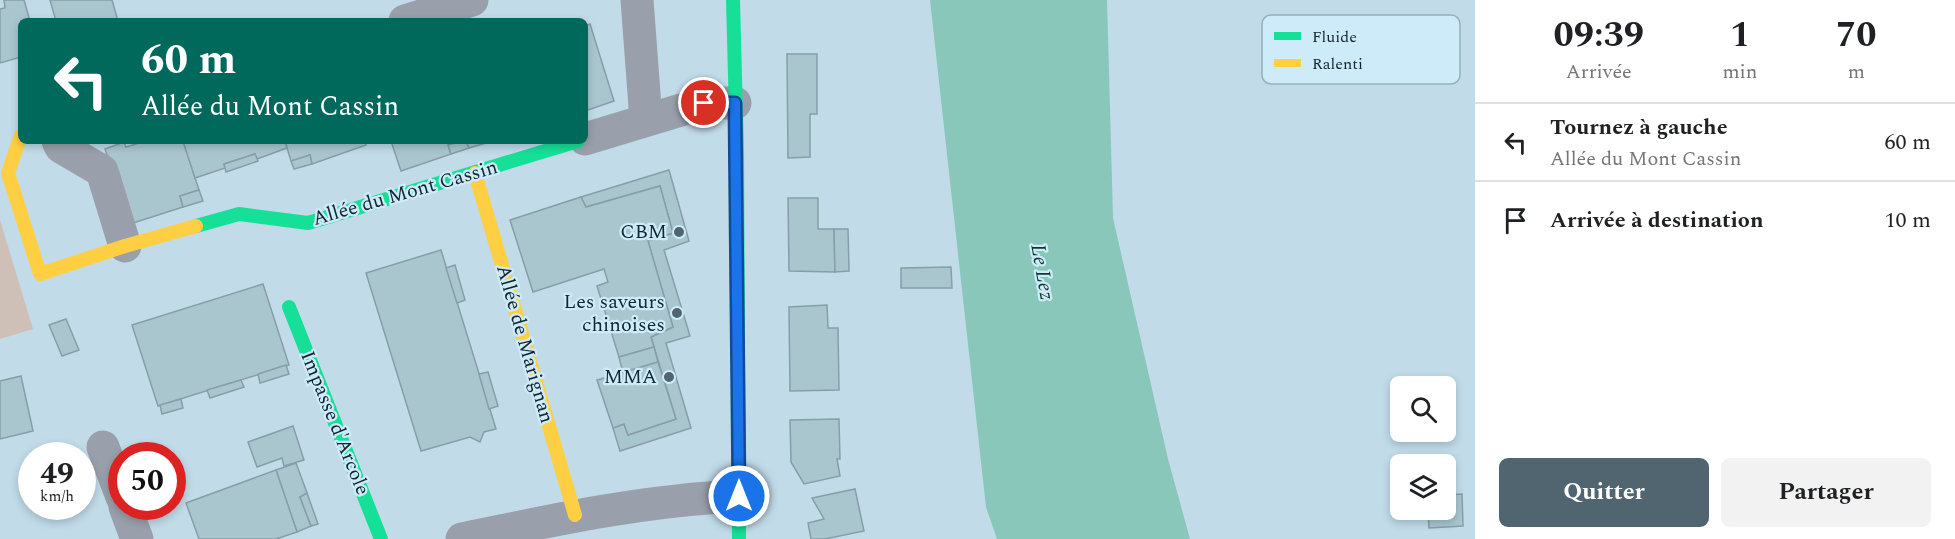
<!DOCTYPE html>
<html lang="fr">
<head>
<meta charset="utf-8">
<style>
  :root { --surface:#fff; --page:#f2f2f2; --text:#202124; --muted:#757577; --line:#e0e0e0; --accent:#50656f }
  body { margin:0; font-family:Spectral,serif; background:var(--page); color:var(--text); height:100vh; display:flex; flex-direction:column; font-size:22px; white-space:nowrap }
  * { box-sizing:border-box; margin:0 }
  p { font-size:20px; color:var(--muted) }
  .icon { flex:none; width:33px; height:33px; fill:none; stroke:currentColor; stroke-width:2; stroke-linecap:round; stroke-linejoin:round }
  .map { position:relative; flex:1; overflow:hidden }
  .panel { display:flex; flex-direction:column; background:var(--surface); width:480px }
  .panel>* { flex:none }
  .banner { position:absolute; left:18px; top:18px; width:570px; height:126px; border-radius:9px; box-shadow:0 3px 9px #0003; background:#00695c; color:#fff; overflow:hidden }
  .buttons { position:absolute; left:1390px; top:376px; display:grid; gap:12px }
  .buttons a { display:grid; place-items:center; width:66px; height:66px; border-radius:9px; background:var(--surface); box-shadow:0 3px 9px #0003; font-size:30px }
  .speed { position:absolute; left:18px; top:442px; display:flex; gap:12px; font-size:30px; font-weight:700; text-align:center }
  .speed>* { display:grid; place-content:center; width:78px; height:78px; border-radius:50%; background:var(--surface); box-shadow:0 3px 9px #0003; line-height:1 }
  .speed small { font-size:15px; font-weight:400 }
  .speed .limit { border:9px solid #d22; background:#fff; color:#111 }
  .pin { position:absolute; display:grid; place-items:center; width:51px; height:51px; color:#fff; margin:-26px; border:3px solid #fff; border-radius:50%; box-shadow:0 2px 6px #0007 }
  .me { position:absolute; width:66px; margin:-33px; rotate:0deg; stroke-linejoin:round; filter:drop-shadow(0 0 4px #0008) }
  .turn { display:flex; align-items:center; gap:21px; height:126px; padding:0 24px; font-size:27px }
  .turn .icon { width:78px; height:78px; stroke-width:2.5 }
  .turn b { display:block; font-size:42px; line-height:51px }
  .eta { display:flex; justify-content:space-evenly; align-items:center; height:102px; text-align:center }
  .eta b { font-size:36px; font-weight:700; line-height:42px }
  .action { display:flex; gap:12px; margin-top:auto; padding:12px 24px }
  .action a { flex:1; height:69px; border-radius:9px; background:var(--accent); color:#fff; font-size:24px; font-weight:700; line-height:69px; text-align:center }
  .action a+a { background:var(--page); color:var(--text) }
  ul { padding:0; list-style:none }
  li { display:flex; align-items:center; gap:18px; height:78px; padding:0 24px; border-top:2px solid var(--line) }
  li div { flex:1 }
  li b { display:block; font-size:22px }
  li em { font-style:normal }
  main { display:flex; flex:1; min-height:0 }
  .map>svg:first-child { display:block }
  .green { fill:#cfc0b7 }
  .water { fill:#88c7b9 }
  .building { fill:#a9c6cf; stroke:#889ea7; stroke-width:1.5 }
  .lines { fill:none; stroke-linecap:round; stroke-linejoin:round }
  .street { stroke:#9aa0ab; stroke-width:33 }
  .fast { stroke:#16e098; stroke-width:14 }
  .slow { stroke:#ffcf43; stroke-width:14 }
  .route-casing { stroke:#114b97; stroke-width:15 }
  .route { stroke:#1a73e8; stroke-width:10 }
  .poi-dot { fill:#50656f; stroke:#ceebfa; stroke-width:2 }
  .labels { text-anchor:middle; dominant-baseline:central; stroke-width:4.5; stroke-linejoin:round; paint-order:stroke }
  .street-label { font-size:20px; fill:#13252e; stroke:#ceebfa }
  .poi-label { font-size:20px; fill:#13252e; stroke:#ceebfa; text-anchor:end }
  .water-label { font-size:21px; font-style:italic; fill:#10352a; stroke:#ceebfa }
  .key { fill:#ceebfa; stroke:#96b0bd; stroke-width:1.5 }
  .key-label { font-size:16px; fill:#13252e }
</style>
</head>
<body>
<main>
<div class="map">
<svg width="1475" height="539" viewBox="0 0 1475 539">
  <rect width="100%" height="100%" fill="#c1dbe9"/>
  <!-- green -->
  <path class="green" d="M0,220l33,109 -33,10z"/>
  <!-- water -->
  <path class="water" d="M930,0h177l6,218 55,241 22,80h-193l-11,-32z"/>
  <!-- building -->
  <g class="building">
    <path d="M4,0h20l6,21h-9v36l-21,6v-54l5,-1z"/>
    <path d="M50,0h62l6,21h-62z"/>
    <path d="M590,24l24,77 -29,10v-85z"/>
    <path d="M787,54h30v60h-7v43l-22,1z"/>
    <path d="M146,141h37l16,49 -19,6 3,11 -53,17 -25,-75 19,-7 2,5z"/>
    <path d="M183,141h102l2,7 -30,11 -2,-5 -31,10 1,4 -30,10z"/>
    <path d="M285,141h80l1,4 -54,19 -2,-9 -19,6z"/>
    <path d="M391,141h70l-13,4 3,9 -50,17z"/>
    <path d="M461,141h5l3,7 -18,6 -3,-9z"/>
    <path d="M466,141h27l-24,7z"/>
    <path d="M255,154l3,7 -32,11 -2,-8z"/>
    <path d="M310,155l2,9 -18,5 -3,-8z"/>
    <path d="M669,170l20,71 -25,9 26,86 -24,7 25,85 -71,23 -7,-23 11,-4 4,11 48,-16 -25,-82 22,-10 -25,-86 25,-8 -13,-47 -74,21 -5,-10z"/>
    <path d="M660,186l13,47 -25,8 25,86 -22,10 3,10 -35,10 -22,-71 11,-4 -4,-13 -71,23 -23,-72 71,-23 5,10z"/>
    <path d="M199,190l4,11 -20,6 -3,-11z"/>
    <path d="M788,198h30v31h16l1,43 -46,-1z"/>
    <path d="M834,229h14l1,42 -14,1z"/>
    <path d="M441,250l55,179 -12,3 -4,10 -10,-5 -49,14 -55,-178z"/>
    <path d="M455,265l10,35 -8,3 -11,-35z"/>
    <path d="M951,267l1,21h-51v-20z"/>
    <path d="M263,284l26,81 -131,41 -26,-81z"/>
    <path d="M827,305l1,23h10l1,62 -49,1 -1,-84z"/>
    <path d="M66,319l13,31 -17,6 -13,-31z"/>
    <path d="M654,347l4,15 -35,11 -4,-16z"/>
    <path d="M658,362l18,57 -48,16 -4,-11 -11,4 -16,-48z"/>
    <path d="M286,365l3,9 -29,9 -2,-9z"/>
    <path d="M488,372l10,34 -9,3 -10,-35z"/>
    <path d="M21,376l12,55 -33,8v-58z"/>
    <path d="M241,380l3,7 -34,11 -3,-8z"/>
    <path d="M181,399l2,9 -21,6 -2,-9z"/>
    <path d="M839,419l1,40h-3l3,17 -36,8 -13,-22 -1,-42z"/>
    <path d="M293,426l11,34 -20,6 -2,-8 -25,9 -9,-25z"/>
    <path d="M296,463l11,30 -7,4 11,29 -14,6 -21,-62z"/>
    <path d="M276,470l21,62 -21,7h-77l-13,-36z"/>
    <path d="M855,489l9,42 -39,8h-14l-3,-16 16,-4 -12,-21z"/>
    <path d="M307,493l11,31 -7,2 -11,-29z"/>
    <path d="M1462,494l1,32 -34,2 -1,-18h18v-15z"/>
  </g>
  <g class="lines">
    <!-- street -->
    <g class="street">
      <path d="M637,0l9,120"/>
      <path d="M405,21l67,-21"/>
      <path d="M585,139l119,-36h31"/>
      <path d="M58,141l3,6 41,24 23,75"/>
      <path d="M103,447l19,50"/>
      <path d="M125,507l12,32"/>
      <path d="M462,539c91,-19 184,-39 277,-43"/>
    </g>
    <!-- fast -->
    <g class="fast">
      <path d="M733,0l4,152 2,387"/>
      <path d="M196,226l43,-12 69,9 270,-82"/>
      <path d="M289,307l92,232"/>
    </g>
    <!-- slow -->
    <g class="slow">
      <path d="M21,135l-13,38 32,101 85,-28 71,-20"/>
      <path d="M475,173l100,342"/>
    </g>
  </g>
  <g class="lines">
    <!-- route casing -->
    <g class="route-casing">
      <path id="route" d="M704,103h31l4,393"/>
    </g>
    <!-- route -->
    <use href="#route" class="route"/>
  </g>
  <!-- markers -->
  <g class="poi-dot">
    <circle cx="679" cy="232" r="6"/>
    <circle cx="677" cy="313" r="6"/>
    <circle cx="669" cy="377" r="6"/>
  </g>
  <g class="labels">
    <!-- street labels -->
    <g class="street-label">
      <text transform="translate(405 193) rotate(-16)">Allée du Mont Cassin</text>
      <text transform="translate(525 344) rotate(74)">Allée de Marignan</text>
      <text transform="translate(335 423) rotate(68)">Impasse d'Arcole</text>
    </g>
    <!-- poi labels -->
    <g class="poi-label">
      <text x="667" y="232">CBM</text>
      <text x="665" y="302">Les saveurs<tspan x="665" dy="23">chinoises</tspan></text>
      <text x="657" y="377">MMA</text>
    </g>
    <!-- water labels -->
    <g class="water-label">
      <text transform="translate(1042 272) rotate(80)">Le Lez</text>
    </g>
  </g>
  <!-- legend -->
  <rect x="1262" y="15" width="198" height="69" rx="9" class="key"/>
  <rect x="1274" y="32" width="27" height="8" fill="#16e098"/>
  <rect x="1274" y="59" width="27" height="8" fill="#ffcf43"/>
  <g class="key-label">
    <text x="1312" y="42">Fluide</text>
    <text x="1312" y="69">Ralenti</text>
  </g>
</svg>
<div class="buttons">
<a><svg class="icon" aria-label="search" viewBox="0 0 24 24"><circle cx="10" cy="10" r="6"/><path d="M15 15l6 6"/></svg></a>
<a><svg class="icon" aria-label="layers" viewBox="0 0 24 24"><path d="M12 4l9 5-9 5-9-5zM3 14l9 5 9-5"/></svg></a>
</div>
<div class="speed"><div>49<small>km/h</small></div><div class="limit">50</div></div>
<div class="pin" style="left:704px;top:103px;background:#d93025"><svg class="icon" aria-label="arrive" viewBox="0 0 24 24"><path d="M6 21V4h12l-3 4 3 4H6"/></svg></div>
<svg class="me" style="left:739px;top:496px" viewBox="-20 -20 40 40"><circle r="17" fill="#1a73e8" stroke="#fff" stroke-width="3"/><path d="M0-11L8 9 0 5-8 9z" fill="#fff"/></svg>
<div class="banner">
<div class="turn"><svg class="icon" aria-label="left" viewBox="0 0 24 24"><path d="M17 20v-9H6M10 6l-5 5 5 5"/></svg><div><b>60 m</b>Allée du Mont Cassin</div></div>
</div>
</div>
<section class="panel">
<div class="eta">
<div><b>09:39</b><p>Arrivée</p></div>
<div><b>1</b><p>min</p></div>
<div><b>70</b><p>m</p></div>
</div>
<ul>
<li><svg class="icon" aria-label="left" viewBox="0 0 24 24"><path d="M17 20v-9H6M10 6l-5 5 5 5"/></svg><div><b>Tournez à gauche</b><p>Allée du Mont Cassin</p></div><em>60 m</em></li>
<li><svg class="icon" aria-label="arrive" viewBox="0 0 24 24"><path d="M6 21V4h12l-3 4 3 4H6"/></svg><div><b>Arrivée à destination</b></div><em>10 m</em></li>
</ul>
<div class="action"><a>Quitter</a><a>Partager</a></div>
</section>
</main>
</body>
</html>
